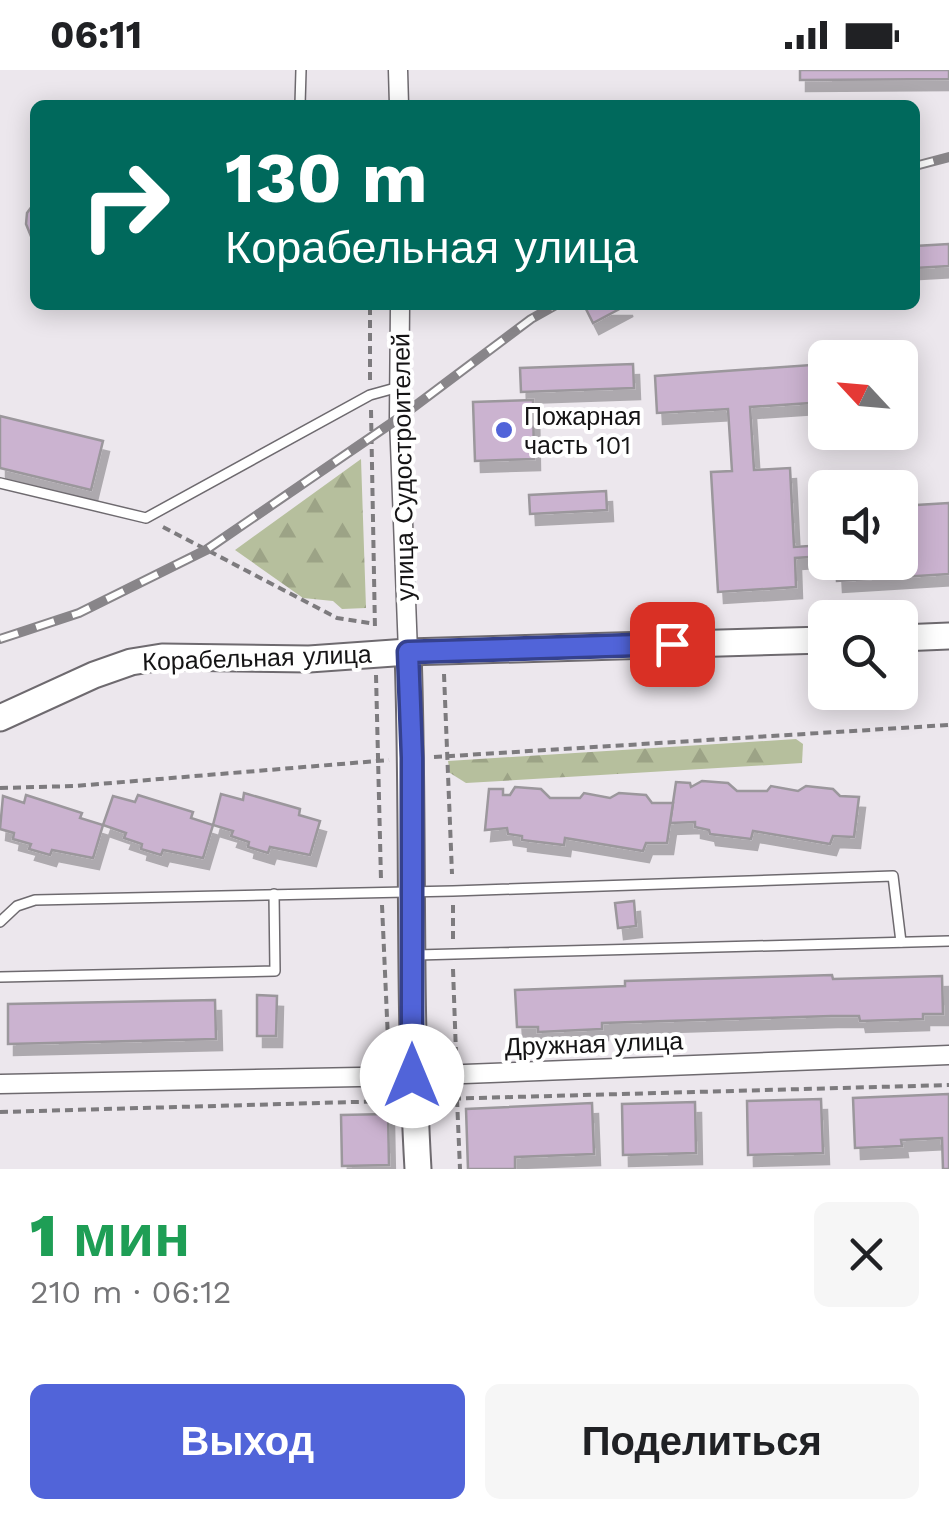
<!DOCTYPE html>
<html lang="ru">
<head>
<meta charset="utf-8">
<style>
  :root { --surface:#fff; --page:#f6f6f6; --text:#202124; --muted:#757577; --accent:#5164d9 }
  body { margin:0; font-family:"Work Sans",sans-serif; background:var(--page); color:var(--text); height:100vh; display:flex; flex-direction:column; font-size:38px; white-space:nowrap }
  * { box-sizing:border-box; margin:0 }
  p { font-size:32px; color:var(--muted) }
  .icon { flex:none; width:55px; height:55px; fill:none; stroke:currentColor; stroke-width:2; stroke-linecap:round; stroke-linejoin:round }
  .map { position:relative; height:1099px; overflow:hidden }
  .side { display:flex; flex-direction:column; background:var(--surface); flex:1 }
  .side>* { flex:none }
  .guide { position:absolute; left:30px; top:30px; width:890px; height:210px; border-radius:15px; box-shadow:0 5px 25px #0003; background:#00695c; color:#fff; overflow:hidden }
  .needle { width:65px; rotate:296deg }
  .tools { position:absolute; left:808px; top:270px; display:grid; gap:20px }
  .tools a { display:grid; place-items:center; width:110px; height:110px; border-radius:15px; background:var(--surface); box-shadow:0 5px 25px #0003; font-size:50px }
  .pin { position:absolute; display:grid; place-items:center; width:85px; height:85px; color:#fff; margin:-42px; border-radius:20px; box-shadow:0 5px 15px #0006 }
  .me { position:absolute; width:110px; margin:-55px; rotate:0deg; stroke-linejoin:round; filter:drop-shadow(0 0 8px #0008) }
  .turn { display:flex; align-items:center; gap:35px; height:210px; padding:0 30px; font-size:45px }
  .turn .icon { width:130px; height:130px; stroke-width:2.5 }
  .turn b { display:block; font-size:70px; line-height:85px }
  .round { display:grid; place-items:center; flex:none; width:105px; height:105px; border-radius:15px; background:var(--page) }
  .headline { display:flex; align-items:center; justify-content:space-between; height:170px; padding:0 30px }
  h1 { font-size:60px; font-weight:800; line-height:75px; color:#1e9e55 }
  .primary-button { display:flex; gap:20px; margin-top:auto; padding:20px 30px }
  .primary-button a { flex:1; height:115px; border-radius:15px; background:var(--accent); color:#fff; font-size:40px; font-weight:800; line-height:115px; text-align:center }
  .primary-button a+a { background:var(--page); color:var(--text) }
  .status { display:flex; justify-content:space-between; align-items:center; height:70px; padding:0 50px; background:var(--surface); direction:ltr }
  .status svg { height:28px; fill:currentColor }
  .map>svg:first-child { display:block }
  .forest { fill:url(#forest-firs) }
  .building { fill:#cbb3d0; stroke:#9b979c; stroke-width:2.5; filter:url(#shadow) }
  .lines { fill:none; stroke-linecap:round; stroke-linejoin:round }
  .lane-casing { stroke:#6e6a6f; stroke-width:12 }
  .street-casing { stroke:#6e6a6f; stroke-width:21 }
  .secondary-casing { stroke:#6e6a6f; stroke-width:29 }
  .path { stroke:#7d7b7e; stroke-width:4; stroke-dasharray:8 5; stroke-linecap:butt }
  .lane { stroke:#fff; stroke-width:9 }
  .street { stroke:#fff; stroke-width:18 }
  .secondary { stroke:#fff; stroke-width:25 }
  .rail-casing { stroke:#888589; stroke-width:10 }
  .rail { stroke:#fff; stroke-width:6; stroke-dasharray:19; stroke-linecap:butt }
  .route-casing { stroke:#35418d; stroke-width:25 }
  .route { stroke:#5164d9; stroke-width:18 }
  .poi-dot { fill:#5164d9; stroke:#fff; stroke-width:4 }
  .labels { text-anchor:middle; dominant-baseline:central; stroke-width:8; stroke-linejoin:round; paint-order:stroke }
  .poi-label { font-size:25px; fill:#151415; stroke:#fff; text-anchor:start }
  .street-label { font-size:25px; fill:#151415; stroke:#fff }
</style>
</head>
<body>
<div class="status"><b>06:11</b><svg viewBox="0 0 49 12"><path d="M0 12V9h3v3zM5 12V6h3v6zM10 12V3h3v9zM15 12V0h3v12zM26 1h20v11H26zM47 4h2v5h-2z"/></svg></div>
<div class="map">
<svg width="949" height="1099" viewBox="0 0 949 1099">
  <defs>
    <pattern id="forest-firs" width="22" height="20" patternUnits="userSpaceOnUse" patternTransform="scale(2.5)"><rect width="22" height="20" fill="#b6bf9d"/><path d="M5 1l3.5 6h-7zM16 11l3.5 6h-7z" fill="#9ca386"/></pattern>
    <filter id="shadow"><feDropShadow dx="6" dy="11" stdDeviation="0" flood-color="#0004"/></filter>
  </defs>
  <rect width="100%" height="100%" fill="#ece7ed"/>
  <!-- forest -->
  <g class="forest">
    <path d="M361,389l5,149 -24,1 -9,-8 -30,-3 -68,-48z"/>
    <path d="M796,669l7,5 -1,19 -336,20 -16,-10 -2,-12z"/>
  </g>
  <!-- building -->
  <g class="building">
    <path d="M800,0h149v9l-149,1z"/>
    <path d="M35,132v44l-9,-22 1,-11z"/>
    <path d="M949,174v22l-34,2v-22z"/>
    <path d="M584,235h43l-34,18z"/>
    <path d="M633,294l1,24 -113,4 -1,-24z"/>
    <path d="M825,294v38l-75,5 4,63 36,-2 4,79 31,-2v11l-30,2 1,29 -78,5 -7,-120 21,-1 -4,-62 -71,4 -2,-37z"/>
    <path d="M533,330l1,59 -59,2 -2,-59z"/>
    <path d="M0,346l103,25 -12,49 -91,-22z"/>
    <path d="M606,421l1,19 -77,4 -1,-19z"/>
    <path d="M949,433v71l-112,7 -1,-19h64v-56z"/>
    <path d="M702,711l26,2 9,8h30l4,-5 27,5 8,-5 27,3 7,7 19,1 -5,40 -21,-1 -3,8 -77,-13 -2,8 -41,-5 -1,-4 -14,-3v-5l-25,1 6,-41 14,1 1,4z"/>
    <path d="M515,717l26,2 9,9h30l4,-5 26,5 9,-5 27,2 6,8h21l-6,40h-21l-3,8 -78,-13 -1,7 -42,-5v-4l-14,-2 -1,-6 -22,2 4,-41h14v6h7z"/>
    <path d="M244,723l56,16 -1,6 21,6 -10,34 -40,-8 -2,6 -20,-6 1,-5 -18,-6 2,-5 -20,-6 8,-31 22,6z"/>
    <path d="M26,725l56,18 -2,5 23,7 -10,33 -41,-8 -2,5 -21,-6 2,-5 -18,-5 1,-6 -14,-4 3,-33 21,7z"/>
    <path d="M138,725l55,17 -2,6 22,7 -10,33 -40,-8 -2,5 -20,-6 1,-5 -18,-6 2,-5 -23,-8 10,-29 22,6z"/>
    <path d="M634,831l2,25 -18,2 -3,-25z"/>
    <path d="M832,905l1,4 109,-3 1,38h-20v5l-63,2 -1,-5h-27l-230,7v6l-64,3v-5h-21l-2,-37 110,-4v-5z"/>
    <path d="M257,925l20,1 -1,40h-19z"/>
    <path d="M215,930l1,39 -208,5v-40z"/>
    <path d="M949,1024v75h-6l-1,-31 -41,2 1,6 -47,2 -2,-50z"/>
    <path d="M821,1029l2,54 -75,2 -1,-54z"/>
    <path d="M695,1032l1,51 -73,2 -1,-51z"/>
    <path d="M592,1033l2,51 -79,3v12h-47l-2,-60z"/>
    <path d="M388,1044l1,51 -47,1 -1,-51z"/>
  </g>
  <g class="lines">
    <!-- lane casing -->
    <g class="lane-casing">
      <g id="lane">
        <path d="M300,35l1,-35"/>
        <path d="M0,413l146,35 224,-123 29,-8"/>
        <path d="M0,852l17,-16 18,-6 418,-9 440,-15 8,66"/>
        <path d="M417,885l532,-14"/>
        <path d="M0,907l275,-6 -1,-77"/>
      </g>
    </g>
    <!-- street casing -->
    <g class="street-casing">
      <g id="street">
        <path d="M398,0l1,35"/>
        <path d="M400,235l-1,113 9,234"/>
        <path d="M0,1014l412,-8 537,-21"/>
      </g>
    </g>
    <!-- secondary casing -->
    <g class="secondary-casing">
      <g id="secondary">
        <path d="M900,568l49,-2"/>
        <path d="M408,582c6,172 0,345 10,517"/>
        <path d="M0,648l94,-43 37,-13 31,-5 147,2 99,-7 417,-12"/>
      </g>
    </g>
    <!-- path -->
    <g class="path">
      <path d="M370,310v-75"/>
      <path d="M371,340l4,220"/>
      <path d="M163,457l174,91 38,6"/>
      <path d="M444,604l8,200"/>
      <path d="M376,605l5,205"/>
      <path d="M434,687l515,-32"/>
      <path d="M0,718l75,-2 314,-26"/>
      <path d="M382,835l6,135"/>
      <path d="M453,869v-35"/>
      <path d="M453,899l3,85"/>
      <path d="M440,1029l509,-14"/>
      <path d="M457,1029l3,70"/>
      <path d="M0,1042l390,-11"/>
    </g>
    <!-- lane -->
    <use href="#lane" class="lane"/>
    <!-- street -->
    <use href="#street" class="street"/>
    <!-- secondary -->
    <use href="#secondary" class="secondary"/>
    <!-- rail casing -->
    <g class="rail-casing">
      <g id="rail">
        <path d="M915,96l34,-9"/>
        <path d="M0,569l79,-26 127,-63 193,-132 132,-99 25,-14"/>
      </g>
    </g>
    <!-- rail -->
    <use href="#rail" class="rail"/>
  </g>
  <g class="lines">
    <!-- route casing -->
    <g class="route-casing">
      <path id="route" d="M412,1006v-318l-4,-106 264,-8"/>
    </g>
    <!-- route -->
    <use href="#route" class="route"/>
  </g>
  <!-- markers -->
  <circle class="poi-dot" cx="504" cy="360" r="10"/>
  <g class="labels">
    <!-- poi labels -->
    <g class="poi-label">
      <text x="524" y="346">Пожарная<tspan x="524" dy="29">часть 101</tspan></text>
    </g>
    <!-- street labels -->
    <g class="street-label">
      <text transform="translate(403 397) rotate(-91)">улица Судостроителей</text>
      <text transform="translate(257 588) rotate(-2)">Корабельная улица</text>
      <text transform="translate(594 974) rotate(-2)">Дружная улица</text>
    </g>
  </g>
</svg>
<div class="tools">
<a><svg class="needle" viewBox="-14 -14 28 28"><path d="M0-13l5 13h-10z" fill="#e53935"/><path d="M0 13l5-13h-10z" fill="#757577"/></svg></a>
<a><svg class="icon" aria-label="sound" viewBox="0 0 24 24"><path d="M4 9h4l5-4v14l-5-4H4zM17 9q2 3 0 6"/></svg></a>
<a><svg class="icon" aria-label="search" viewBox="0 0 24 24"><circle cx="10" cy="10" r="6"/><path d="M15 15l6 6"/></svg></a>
</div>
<div class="pin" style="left:672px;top:574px;background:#d93025"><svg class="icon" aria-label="arrive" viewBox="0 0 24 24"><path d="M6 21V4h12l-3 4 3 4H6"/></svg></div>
<svg class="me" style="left:412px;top:1006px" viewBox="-20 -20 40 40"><circle r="19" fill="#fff"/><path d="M0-13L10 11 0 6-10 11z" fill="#5164d9"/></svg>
<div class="guide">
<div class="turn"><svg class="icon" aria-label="right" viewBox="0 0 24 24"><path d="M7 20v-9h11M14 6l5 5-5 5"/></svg><div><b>130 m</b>Корабельная улица</div></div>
</div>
</div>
<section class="side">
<div class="headline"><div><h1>1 мин</h1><p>210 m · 06:12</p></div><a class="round"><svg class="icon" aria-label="close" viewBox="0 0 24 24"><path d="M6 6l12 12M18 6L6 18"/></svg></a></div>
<div class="primary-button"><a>Выход</a><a>Поделиться</a></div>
</section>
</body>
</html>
